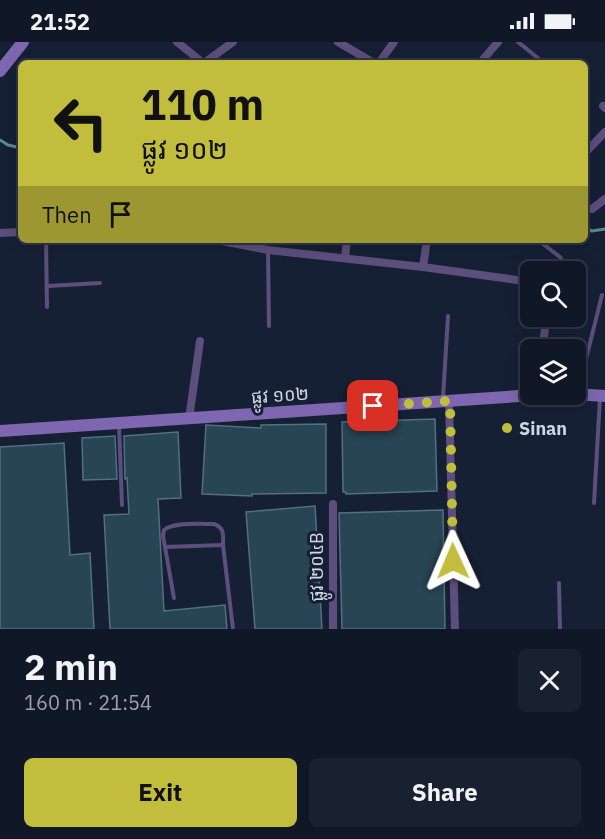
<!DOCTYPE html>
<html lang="en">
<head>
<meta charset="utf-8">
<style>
  :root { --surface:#101828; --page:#192130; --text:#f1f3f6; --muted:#9ca0a8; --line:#303745; --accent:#c3bd3e }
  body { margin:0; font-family:"IBM Plex Sans","Noto Sans Khmer",sans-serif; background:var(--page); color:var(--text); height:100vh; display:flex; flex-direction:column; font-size:22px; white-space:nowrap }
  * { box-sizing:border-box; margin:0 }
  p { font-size:20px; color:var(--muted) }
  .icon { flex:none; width:33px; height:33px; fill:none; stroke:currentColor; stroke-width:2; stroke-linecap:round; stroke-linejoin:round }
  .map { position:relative; height:587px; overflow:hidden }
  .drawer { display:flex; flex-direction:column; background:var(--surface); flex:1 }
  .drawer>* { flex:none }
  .top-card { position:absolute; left:18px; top:18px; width:570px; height:183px; border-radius:9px; box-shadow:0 3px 15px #0003,0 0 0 2px var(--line); background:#c3bd3e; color:#111; overflow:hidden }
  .controls { position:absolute; left:520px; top:219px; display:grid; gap:12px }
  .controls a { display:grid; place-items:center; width:66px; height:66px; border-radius:9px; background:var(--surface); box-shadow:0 3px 15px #0003,0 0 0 2px var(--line); font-size:30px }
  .pin { position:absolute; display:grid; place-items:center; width:51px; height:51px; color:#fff; margin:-26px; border-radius:12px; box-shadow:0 3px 9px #0006 }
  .me { position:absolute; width:66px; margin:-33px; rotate:359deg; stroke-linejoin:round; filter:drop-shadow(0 0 4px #0008) }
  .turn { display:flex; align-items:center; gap:21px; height:126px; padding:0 24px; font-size:27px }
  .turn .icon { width:78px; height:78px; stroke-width:2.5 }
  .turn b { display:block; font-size:42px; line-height:51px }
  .then { display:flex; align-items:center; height:57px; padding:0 24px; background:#0003; gap:12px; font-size:22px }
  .round { display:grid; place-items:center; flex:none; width:63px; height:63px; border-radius:9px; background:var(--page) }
  .overview { display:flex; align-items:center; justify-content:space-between; height:102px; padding:0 24px }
  h1 { font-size:36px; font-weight:700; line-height:45px }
  .primary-button { display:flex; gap:12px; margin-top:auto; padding:12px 24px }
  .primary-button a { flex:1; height:69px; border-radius:9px; background:var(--accent); color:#111; font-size:24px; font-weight:700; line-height:69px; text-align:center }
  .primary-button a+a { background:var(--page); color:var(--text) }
  .status { display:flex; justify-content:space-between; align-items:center; height:42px; padding:0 30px; background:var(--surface); direction:ltr }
  .status svg { height:16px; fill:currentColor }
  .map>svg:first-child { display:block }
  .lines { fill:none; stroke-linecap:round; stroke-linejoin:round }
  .stream { stroke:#5a8a91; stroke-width:3 }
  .building { fill:#284555; stroke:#527081; stroke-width:1.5 }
  .lane { stroke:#5c4e7d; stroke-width:4 }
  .street { stroke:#5c4e7d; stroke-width:8 }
  .secondary { stroke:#7e66b1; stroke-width:12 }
  .route { stroke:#c3bd3e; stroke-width:10; stroke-dasharray:0 18 }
  .poi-dot { fill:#c3bd3e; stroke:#162035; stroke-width:2 }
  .labels { text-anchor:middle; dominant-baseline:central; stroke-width:6; stroke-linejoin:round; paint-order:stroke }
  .street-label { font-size:18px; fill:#cfd6e5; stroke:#162035 }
  .poi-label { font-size:18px; font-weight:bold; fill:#cfd6e5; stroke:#162035; text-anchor:start }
</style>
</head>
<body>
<div class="status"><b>21:52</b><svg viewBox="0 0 49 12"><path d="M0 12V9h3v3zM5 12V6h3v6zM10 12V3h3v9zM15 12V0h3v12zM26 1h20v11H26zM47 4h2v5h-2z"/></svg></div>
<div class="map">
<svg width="605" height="587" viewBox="0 0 605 587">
  <rect width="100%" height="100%" fill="#162035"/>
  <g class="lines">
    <!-- stream -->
    <g class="stream">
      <path d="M0,98l8,5 13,3"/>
      <path d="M585,186l7,3 13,-2"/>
    </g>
  </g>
  <!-- building -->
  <g class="building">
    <path d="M435,377l2,72 -91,3v-2h-3l-1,-70z"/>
    <path d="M326,382v69l-74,1v2l-50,-2 4,-69 55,3v-3z"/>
    <path d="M178,390l3,66 -23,1 6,112 61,-6 2,24h-117l-6,-114 25,-1 -2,-36 -2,1 -1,-43z"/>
    <path d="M115,394l2,43 -34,1 -1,-42z"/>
    <path d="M64,401l6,112 20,-2 4,76h-94v-182z"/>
    <path d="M315,464l7,123h-67l-9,-117z"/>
    <path d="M443,468l2,119h-103l-3,-116z"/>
  </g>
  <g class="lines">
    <!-- lane -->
    <g class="lane">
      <path d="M518,0l26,21"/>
      <path d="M46,198l1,67"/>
      <path d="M538,198l22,17 2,4 -2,11"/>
      <path d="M268,208l1,76"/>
      <path d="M48,244l52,-3"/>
      <path d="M578,349l24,-96"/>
      <path d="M443,356l5,-82"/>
      <path d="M119,383l3,80"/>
      <path d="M594,461l6,-105"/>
      <path d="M165,505l58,-2 10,84"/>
      <path d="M559,541l1,46"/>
      <path d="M174,556l-11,-62 1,-6c9,-8 38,-6 50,-6 11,4 9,11 9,21"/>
    </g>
    <!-- street -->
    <g class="street">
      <path d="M177,0l26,21"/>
      <path d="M338,0l36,21"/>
      <path d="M204,21l29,-21"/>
      <path d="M379,21l15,-21"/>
      <path d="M480,21l18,-21"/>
      <path d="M603,64l2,2"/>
      <path d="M585,111l20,-21"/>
      <path d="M592,167l13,-10"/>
      <path d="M0,191l21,-1"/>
      <path d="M217,198l51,10 155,17 108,15"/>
      <path d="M345,216l2,-18"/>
      <path d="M423,225l4,-27"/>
      <path d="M542,308l5,-34"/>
      <path d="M449,359l6,228"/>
      <path d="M189,377l11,-78"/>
      <path d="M333,462v125"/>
    </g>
    <!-- secondary -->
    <g class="secondary">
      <path d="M0,29l23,-29"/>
      <path d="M576,352l29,2"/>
      <path d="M0,389l535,-36 27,-1"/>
    </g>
  </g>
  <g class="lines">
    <!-- route -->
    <path class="route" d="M373,364l77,-5 3,160"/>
  </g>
  <!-- markers -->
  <circle class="poi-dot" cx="507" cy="386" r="6"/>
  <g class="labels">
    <!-- street labels -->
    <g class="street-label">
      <text transform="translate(280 353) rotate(-4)">ផ្លូវ ១០២</text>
      <text transform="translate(316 525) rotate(-90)">ផ្លូវ ២០៤B</text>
    </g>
    <!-- poi labels -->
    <g class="poi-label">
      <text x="519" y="386">Sinan</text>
    </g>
  </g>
</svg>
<div class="controls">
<a><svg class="icon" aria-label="search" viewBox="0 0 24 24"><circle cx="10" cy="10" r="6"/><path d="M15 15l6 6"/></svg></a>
<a><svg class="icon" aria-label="layers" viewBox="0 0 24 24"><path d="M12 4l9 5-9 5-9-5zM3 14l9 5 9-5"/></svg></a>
</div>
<div class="pin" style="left:373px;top:364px;background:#d93025"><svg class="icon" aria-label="arrive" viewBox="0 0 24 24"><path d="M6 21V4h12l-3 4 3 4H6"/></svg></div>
<svg class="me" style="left:453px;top:519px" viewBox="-20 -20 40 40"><path d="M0-17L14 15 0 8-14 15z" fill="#c3bd3e" stroke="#fff" stroke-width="4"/></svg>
<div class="top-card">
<div class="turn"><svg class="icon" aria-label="left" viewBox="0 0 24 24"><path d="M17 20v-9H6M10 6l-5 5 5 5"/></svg><div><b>110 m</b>ផ្លូវ ១០២</div></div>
<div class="then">Then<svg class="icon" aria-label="arrive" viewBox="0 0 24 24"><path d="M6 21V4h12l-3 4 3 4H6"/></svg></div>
</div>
</div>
<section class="drawer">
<div class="overview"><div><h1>2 min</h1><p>160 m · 21:54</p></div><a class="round"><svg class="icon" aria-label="close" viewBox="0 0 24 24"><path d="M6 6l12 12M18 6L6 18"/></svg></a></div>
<div class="primary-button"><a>Exit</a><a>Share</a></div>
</section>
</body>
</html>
